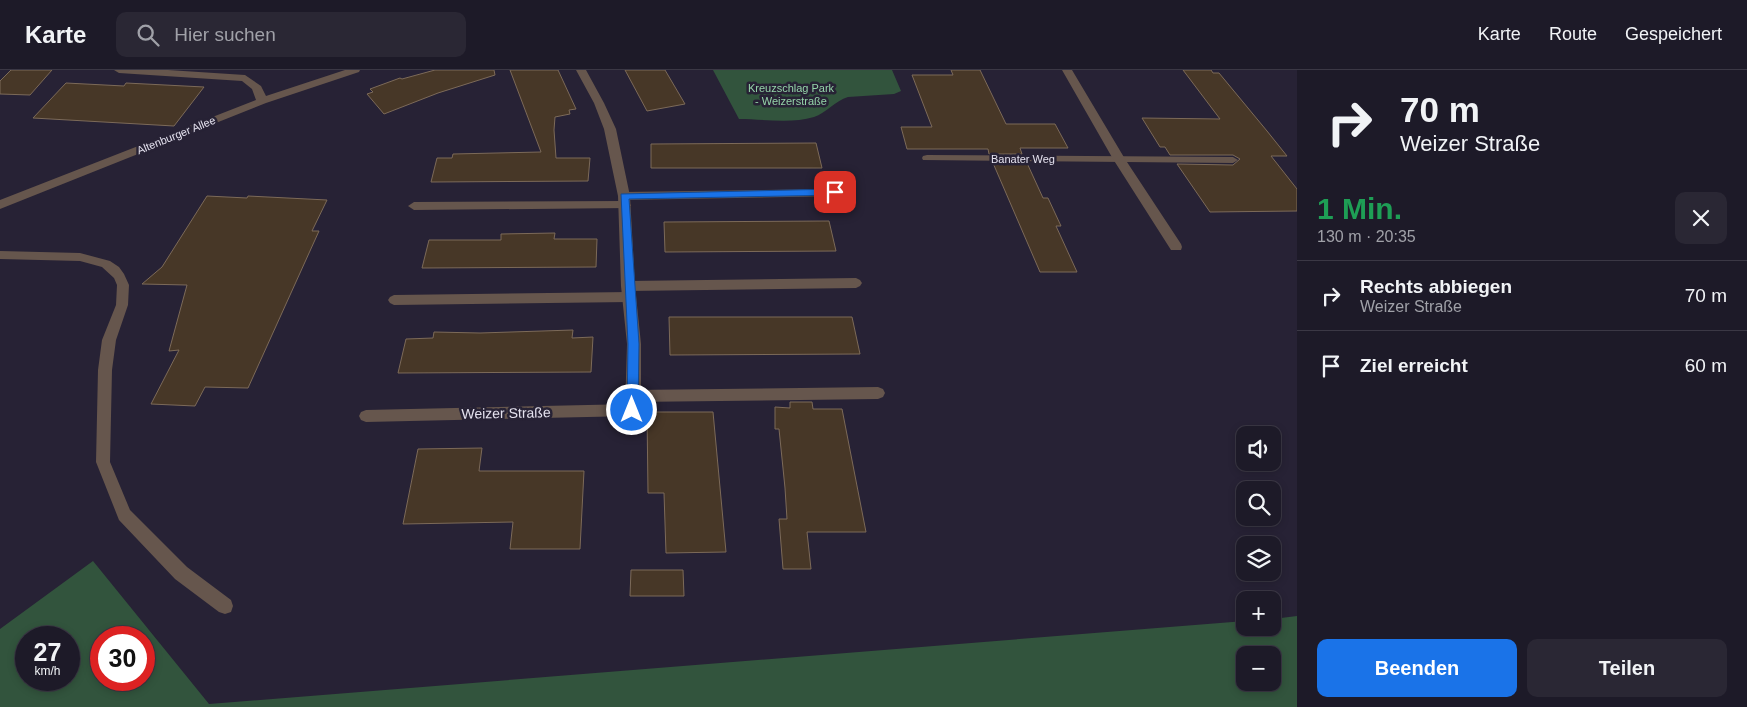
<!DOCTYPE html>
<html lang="de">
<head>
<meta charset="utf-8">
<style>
  :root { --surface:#1d1a28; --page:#2a2734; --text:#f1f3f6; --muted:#a0a1a8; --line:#3b3845; --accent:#1a73e8 }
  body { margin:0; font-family:Arial,sans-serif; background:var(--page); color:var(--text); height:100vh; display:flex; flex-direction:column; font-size:19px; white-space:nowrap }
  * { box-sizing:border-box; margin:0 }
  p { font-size:16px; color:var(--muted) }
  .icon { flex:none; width:28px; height:28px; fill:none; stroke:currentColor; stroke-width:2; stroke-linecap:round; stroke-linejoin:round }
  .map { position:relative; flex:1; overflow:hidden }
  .details { display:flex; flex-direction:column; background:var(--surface); width:450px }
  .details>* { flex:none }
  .hud { background:#1d1a28; color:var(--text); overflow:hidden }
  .controls { position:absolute; left:1236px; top:356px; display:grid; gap:10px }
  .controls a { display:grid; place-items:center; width:45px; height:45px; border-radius:10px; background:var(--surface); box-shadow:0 2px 8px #0003,0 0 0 1px var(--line); font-size:25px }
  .speed { position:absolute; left:15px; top:556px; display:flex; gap:10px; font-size:25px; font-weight:700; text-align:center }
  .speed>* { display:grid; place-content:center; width:65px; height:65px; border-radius:50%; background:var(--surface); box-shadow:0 2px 8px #0003,0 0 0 1px var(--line); line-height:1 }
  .speed small { font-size:12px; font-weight:400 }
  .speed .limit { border:8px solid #d22; background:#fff; color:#111 }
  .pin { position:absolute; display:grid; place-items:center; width:42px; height:42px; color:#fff; margin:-21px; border-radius:10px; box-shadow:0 2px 8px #0006 }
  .me { position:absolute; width:55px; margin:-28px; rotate:0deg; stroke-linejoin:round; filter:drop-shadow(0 0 4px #0008) }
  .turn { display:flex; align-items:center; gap:18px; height:105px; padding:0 20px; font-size:22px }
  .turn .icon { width:65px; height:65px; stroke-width:2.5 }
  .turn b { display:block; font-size:35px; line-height:42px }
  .round { display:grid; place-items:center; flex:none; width:52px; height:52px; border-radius:10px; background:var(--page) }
  .overview { display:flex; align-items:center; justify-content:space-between; height:85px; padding:0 20px }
  h1 { font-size:30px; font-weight:700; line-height:38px; color:#1e9e55 }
  .cta { display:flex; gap:10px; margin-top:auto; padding:10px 20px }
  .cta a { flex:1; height:58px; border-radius:10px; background:var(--accent); color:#fff; font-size:20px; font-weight:700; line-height:58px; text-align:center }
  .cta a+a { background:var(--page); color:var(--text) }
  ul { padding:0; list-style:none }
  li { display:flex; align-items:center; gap:15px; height:70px; padding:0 20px; border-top:1px solid var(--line) }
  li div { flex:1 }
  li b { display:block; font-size:19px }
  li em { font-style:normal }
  header { display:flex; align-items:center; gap:30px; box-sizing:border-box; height:70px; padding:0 25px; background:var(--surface); border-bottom:1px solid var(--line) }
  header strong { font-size:24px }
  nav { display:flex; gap:28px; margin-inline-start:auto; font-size:18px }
  .search { width:350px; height:45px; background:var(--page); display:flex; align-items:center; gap:12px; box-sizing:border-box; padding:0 18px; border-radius:10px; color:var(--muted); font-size:19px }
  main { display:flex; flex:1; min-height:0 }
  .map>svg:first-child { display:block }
  .green { fill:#32543d; fill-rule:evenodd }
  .building { fill:#473727; stroke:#7c6a59 }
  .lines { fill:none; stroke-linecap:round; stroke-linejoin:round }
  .lane { fill:#66564d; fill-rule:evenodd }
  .street { fill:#66564d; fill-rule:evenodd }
  .route { fill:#1a73e8; stroke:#114b97 }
  .labels { text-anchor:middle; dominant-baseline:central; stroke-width:5; stroke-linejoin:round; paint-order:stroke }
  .far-park-label { font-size:11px; fill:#95d4a9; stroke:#272235 }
  .far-street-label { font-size:11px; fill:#e5e2ef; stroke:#272235 }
  .street-label { font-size:14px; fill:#e5e2ef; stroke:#272235 }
</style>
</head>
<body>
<header>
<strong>Karte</strong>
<div class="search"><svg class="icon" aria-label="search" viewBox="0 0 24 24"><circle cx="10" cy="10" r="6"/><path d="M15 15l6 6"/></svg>Hier suchen</div>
<nav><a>Karte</a><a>Route</a><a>Gespeichert</a></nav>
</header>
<main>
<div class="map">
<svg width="1297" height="637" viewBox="0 0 1297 637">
  <rect width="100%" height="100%" fill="#272235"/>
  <!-- green -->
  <g class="green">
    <path d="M713,0h179l9,21 -7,3 -46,3c-13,4 -22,16 -34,20 -23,7 -51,2 -75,2z"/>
    <path d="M93,491l116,143 1036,-83v7h27l1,-9 24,-3v91h-1297v-78zM26,568h43v42h-43zM101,568h43v42h-43zM1245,585h27v27h-27z"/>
  </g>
  <!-- building -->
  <g class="building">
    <path d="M11,0h41l-22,25 -30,-1v-13z"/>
    <path d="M435,0h59l1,5 -57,18 -54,21 -17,-20 6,-2 -3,-3 30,-11 2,1z"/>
    <path d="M510,0h48l18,39 -7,1 1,4 -15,3 -1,13 2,28h34l-2,23 -157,1 6,-24h15l1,-4 88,-2z"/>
    <path d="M625,0h40l20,34 -38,7z"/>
    <path d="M951,0h29l26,54h49l13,24h-48l2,6h-33l-1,-5h-81l-6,-22h31l-20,-52h41z"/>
    <path d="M1183,0h28l2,3h6l48,58 20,25h-16l26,33v22l-87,1 -33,-48 56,1 7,-6 -7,-4h-63l-5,-8h-5l-18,-29 78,1z"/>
    <path d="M66,13l58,3 2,-3 78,4 -30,39 -141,-8z"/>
    <path d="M816,73l6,25h-171v-24z"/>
    <path d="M993,93h34l16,35h5l13,28h-5l21,46h-37z"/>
    <path d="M207,126l40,2 1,-2 79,4 -15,31h7l-71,157 -43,-1 -10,19 -44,-2 28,-54 -10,1 18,-66 -45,-1 20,-17z"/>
    <path d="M829,151l7,30 -171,1 -1,-30z"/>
    <path d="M555,163l-1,6h43l-1,28 -174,1 7,-28h72v-6z"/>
    <path d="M669,247h183l8,37 -190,1z"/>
    <path d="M573,260l-1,8 21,-1 -2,35 -193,1 8,-34 27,-1 1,-6 46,1z"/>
    <path d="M790,332h22l1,7h29l24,123h-59l4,37h-28l-4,-50h8l-2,-31 -6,-59h-4v-22l15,1z"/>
    <path d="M647,342h66l13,140 -60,1 -2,-60h-16z"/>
    <path d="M482,378l-3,23h105l-4,78h-70l3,-27 -110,2 15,-75z"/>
    <path d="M631,500h52l1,26h-54z"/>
  </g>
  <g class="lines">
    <!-- lane -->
    <g class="lane">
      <path d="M927,85l306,2 5,3 -5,3 -310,-3 -1,-2 1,-2z"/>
      <path d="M835,119l4,1 2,3 -2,3 -215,4 -6,-4 6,-4z"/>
      <path d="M625,131l6,4 -2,3 -215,2 -6,-4 6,-4z"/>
      <path d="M0,181l80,2 30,8 9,6 5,7 5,11 -1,20 -12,35 -4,30 -2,92 20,48 57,57 44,33 2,6 -2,6 -6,2 -6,-2 -44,-33 -56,-59 -23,-58 2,-92 4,-30 14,-35 1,-20 -3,-7 -12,-11 -22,-6 -80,-2z"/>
      <path d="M856,208l4,2 2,3 -2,3 -4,2 -228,3 -4,-2 -2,-3 2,-3 4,-2z"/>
      <path d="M630,222l4,2 2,3 -2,3 -4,2 -236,3 -4,-2 -2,-3 2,-3 4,-2z"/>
      <path d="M878,317l5,2 2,4 -2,4 -5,2 -246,3 -5,-2 -2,-4 2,-4 5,-2z"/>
      <path d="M633,334l5,2 2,4 -2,4 -5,2 -267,6 -5,-2 -2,-4 2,-4 5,-2z"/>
    </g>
    <!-- street -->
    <g class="street">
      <path d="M114,0h54l77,5 16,11 5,10 79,-26h15l-1,2 -93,31 -266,106v-9l256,-100 -4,-11 -10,-8 -123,-8z"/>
      <path d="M576,0h10l18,33 12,26 14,67 5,90 6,58v66l-3,5 -5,1 -5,-1 -3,-5 2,-66 -6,-58 -3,-90 -14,-67 -10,-26z"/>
      <path d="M1062,0h10l53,89 56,85 1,3 -1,3h-10l-58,-91z"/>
    </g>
  </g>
  <!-- route -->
  <path class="route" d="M835,119l3,1v5l-209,4 10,145 -1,66 -1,4h-9l-1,-4 1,-66 -7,-150z"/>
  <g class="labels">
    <!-- far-park labels -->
    <g class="far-park-label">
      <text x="791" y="18">Kreuzschlag Park<tspan x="791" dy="13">- Weizerstraße</tspan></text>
    </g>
    <!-- far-street labels -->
    <g class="far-street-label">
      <text transform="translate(176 65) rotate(-22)">Altenburger Allee</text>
      <text x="1023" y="89">Banater Weg</text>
    </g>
    <!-- street labels -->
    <g class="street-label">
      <text transform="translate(506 343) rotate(-1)">Weizer Straße</text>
    </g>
  </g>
</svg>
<div class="controls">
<a><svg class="icon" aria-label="sound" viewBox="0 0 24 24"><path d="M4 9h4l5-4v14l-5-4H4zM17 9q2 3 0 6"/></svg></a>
<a><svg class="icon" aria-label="search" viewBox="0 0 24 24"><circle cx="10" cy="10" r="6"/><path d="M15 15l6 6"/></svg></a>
<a><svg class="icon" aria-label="layers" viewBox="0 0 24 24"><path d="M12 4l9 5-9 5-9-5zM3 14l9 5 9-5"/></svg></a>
<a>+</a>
<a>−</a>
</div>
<div class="speed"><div>27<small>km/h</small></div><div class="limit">30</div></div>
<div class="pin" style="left:835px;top:122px;background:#d93025"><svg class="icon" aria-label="arrive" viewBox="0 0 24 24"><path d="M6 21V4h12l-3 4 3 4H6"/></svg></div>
<svg class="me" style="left:632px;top:340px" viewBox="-20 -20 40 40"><circle r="17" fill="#1a73e8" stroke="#fff" stroke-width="3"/><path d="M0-11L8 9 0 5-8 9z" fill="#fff"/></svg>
</div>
<section class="details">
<div class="hud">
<div class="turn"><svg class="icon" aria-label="right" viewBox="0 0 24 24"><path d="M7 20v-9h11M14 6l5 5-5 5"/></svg><div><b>70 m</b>Weizer Straße</div></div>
</div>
<div class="overview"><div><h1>1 Min.</h1><p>130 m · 20:35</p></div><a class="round"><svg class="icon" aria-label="close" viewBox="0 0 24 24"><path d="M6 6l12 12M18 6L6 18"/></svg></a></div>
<ul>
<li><svg class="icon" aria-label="right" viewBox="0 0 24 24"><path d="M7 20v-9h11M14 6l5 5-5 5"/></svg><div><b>Rechts abbiegen</b><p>Weizer Straße</p></div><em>70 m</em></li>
<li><svg class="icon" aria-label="arrive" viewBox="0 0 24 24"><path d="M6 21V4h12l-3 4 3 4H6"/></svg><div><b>Ziel erreicht</b></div><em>60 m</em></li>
</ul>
<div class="cta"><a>Beenden</a><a>Teilen</a></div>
</section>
</main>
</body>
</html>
